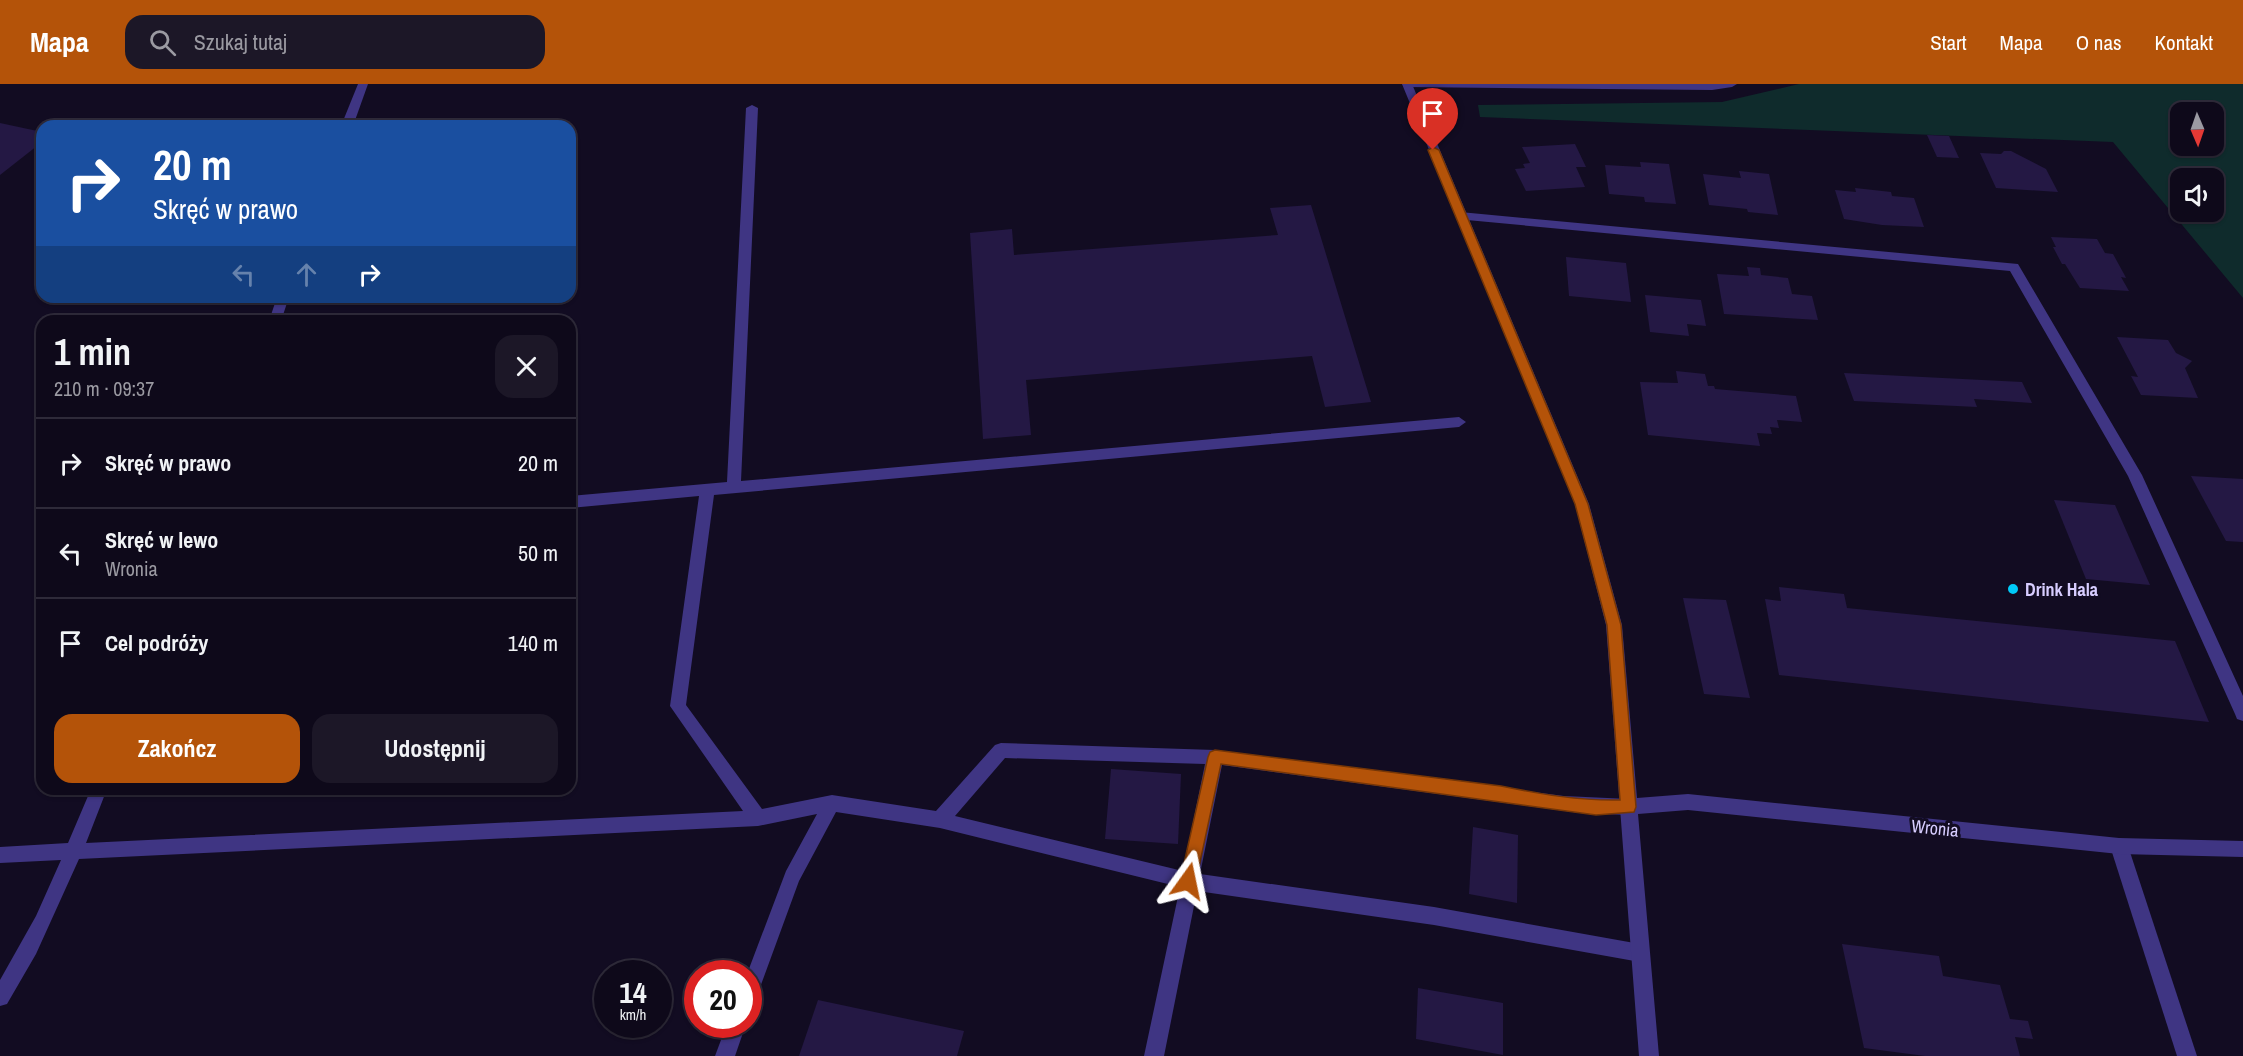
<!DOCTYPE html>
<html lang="pl">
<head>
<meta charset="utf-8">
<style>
  :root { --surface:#0e091a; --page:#1c1727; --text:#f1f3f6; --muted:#9b9aa2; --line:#2e2a39; --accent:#b45309 }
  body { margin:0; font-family:"Archivo Narrow",sans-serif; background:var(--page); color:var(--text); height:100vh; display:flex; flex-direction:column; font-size:22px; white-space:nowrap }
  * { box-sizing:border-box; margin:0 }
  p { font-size:20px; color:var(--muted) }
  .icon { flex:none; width:33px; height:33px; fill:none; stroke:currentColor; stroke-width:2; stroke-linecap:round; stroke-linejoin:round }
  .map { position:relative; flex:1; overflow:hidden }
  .details { position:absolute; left:36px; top:231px; width:540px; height:480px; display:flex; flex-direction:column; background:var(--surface); border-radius:18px; box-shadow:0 2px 4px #0004,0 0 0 2px var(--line) }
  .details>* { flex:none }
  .banner { position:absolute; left:36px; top:36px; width:540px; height:183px; border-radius:18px; box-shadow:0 2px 4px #0004,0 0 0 2px var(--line); background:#1a4fa0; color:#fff; overflow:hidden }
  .needle { width:39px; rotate:178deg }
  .buttons { position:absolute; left:2170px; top:18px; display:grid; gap:12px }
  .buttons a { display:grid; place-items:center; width:54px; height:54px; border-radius:12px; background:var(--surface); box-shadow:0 2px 4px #0004,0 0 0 2px var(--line); font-size:30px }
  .speed { position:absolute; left:594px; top:876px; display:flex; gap:12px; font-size:30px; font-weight:700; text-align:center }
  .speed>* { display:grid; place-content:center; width:78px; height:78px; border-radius:50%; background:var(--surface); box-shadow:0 2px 4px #0004,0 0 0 2px var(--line); line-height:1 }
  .speed small { font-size:15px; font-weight:400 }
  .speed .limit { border:9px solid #d22; background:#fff; color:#111 }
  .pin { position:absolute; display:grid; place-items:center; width:51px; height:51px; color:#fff; margin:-62px -26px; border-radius:50% 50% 50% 0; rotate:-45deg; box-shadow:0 0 6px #0007 }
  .pin .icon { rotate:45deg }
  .me { position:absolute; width:66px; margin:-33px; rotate:12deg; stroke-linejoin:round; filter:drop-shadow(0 0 4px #0008) }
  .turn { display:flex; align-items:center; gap:21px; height:126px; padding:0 18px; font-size:27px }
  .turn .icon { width:78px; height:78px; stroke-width:2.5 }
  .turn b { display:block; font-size:42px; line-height:51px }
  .lanes { display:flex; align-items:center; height:57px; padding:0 18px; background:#0003; justify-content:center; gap:30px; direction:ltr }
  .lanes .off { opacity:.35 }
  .round { display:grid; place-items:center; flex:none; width:63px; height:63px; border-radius:18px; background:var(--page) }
  .headline { display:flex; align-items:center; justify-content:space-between; height:102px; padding:0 18px }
  h1 { font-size:36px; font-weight:700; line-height:45px }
  .button { display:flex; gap:12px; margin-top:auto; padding:12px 18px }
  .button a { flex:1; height:69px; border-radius:18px; background:var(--accent); color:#fff; font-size:24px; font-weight:700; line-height:69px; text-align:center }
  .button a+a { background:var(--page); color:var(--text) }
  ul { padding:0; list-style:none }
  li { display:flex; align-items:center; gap:18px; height:90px; padding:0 18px; border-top:2px solid var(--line) }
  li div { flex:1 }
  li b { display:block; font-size:22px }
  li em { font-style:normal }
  header { display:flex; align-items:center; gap:36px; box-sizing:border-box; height:84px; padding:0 30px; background:var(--accent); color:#fff }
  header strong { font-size:28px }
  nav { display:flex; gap:33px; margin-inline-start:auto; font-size:21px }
  .search { width:420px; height:54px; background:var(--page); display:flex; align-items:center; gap:15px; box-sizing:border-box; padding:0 21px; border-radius:18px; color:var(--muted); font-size:22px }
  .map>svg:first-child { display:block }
  .green { fill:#0f2b2c; fill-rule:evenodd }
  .building { fill:#241844 }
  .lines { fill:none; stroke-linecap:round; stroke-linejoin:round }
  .service { fill:#3f3583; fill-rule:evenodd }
  .minor { fill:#3f3583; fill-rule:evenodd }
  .route { fill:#b45309; stroke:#753606; stroke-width:1.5 }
  .poi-dot { fill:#00caf8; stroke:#120c22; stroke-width:2 }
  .labels { text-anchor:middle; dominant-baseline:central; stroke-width:6; stroke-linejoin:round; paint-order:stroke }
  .poi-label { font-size:18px; font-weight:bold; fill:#d7cdff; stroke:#120c22; text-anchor:start }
  .street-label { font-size:18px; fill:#d7cdff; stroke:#120c22 }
</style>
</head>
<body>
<header>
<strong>Mapa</strong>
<div class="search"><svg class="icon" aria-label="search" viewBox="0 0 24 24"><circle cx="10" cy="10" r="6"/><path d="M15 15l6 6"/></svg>Szukaj tutaj</div>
<nav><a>Start</a><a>Mapa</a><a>O nas</a><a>Kontakt</a></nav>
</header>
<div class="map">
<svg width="2243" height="972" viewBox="0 0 2243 972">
  <rect width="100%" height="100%" fill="#120c22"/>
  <!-- green -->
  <path class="green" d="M1799,0h444v214l-130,-156 -633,-25 -2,-12 244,-3zM2181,28h33v34h-33zM2181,94h33v34h-33z"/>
  <!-- building -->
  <g class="building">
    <path d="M0,39l42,9v10l-42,33z"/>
    <path d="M1927,51l22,1 10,22 -22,-1z"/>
    <path d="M1575,60l11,23h-10l9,20 -59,4 -11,-22 10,-1 -2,-4 7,-1 -8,-16z"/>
    <path d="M2004,67h7l35,18 12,23 -62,-4 -16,-35 21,1z"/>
    <path d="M1640,78l29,2 7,40 -31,-2 -1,-5 -35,-3 -4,-29 36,2z"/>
    <path d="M1739,87l30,3 9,41 -30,-3 -1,-3 -38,-4 -6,-31 38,4z"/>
    <path d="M1855,104l36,4 1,4 22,2 10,29 -42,-2 -38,-6 -9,-29 21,2z"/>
    <path d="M1311,121l60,197 -46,5 -13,-51 -286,24 5,55 -48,4 -13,-206 42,-4 2,26 264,-20 -8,-27z"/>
    <path d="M2051,153l46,2 8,14 8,1 11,20 2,4 -5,-1 8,14 -49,-3 -15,-24h-3l-9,-17h3z"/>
    <path d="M1566,173l60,6 5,39 -62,-6z"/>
    <path d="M1747,183l13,1 1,7 27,3 4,16 20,2 6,24 -94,-6 -7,-40 32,2z"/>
    <path d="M1645,211l56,5 5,26 -19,-2 2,12 -39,-4z"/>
    <path d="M2117,253l51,3 8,13 16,8 -7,7 13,30 -57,-3 -10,-19 7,1z"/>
    <path d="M1676,287l29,3 3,12h6l1,3 81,7 6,26 -25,-2 2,8 -9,-1 2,7 -15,-1 3,13 -112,-11 -8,-53 38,1z"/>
    <path d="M1844,289l178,9 10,21 -58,-4 3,8 -123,-6z"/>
    <path d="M2191,392l52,3v63l-17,-1z"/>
    <path d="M2054,416l61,5 35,80 -64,-6z"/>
    <path d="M1779,503l65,7 3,14 328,33 34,81 -430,-47 -14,-76 16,2z"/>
    <path d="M1683,514l43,2 24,98 -46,-4z"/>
    <path d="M1111,685l70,5 -3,70 -73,-5z"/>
    <path d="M1473,743l45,8 -1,68 -48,-9z"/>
    <path d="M1842,860l97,12 4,20 57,9 10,34 18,2 5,18 -18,-2 5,19h-95l-61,-8z"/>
    <path d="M1418,904l85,15v52l-87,-16z"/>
    <path d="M818,916l146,31 -7,25h-158z"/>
  </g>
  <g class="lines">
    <!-- service -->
    <g class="service">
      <path d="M358,0h10l-15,42h-12z"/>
      <path d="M1402,0h335l-5,3 -20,3 -305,-3z"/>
      <path d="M752,21l6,3 -17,373 718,-64 7,5 -7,5 -745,68 -28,210 76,104 70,-14 104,16 59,-66 6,-2 214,7 349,46 65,3 6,2 2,6 -2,6 -6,2 -49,-2 -358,-48 -22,109 234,33 206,37 6,3 3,6 -3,6 -6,3 -206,-37 -237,-34 -33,165h-20l36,-169 -240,-59 -104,-16 -37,69 -44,120 -7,2v-29h-1l39,-103 31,-57 -59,12 -679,33 -43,95 -29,50 -7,2v-26l36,-64 25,-56 -61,3v-16l68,-4 23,-54h16l-21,54 657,-32 -73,-105 29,-210 -129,12v-12l157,-14 19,-374zM1005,674l200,6 -22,107 -228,-55z"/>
      <path d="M1460,128l558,52 124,211 101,221v25l-6,-2 -2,-5 -107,-238 -118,-205 -554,-52v-6z"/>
      <path d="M277,213h12l-8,24h-12z"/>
      <path d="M2119,754l6,2 3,6 69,210h-20l-67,-210 3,-6z"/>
      <path d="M727,940h19l-11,32h-20z"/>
    </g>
    <!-- minor -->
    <path class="minor" d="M1402,0h10l177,420 33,121 15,173 51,-4 431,44 124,3v16l-124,-3 -431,-44 -50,4 21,242h-20l-33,-431 -31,-121z"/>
  </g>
  <!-- route -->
  <path class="route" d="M1433,63l6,3 149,354 33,121 15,182 -2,5 -38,3 -375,-51 -25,117 -2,5 -6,3 -6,-3 -2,-5 28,-124 2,-5 5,-2 286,36c39,8 79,15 119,14l-13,-175 -32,-121 -147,-354z"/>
  <!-- markers -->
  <circle class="poi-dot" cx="2013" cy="505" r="6"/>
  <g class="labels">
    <!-- poi labels -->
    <g class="poi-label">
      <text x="2025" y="505">Drink Hala</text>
    </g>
    <!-- street labels -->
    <g class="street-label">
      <text transform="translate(1935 744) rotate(6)">Wronia</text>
    </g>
  </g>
</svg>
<div class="buttons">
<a><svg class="needle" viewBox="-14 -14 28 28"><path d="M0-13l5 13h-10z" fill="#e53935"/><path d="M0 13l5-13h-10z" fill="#9b9aa2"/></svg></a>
<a><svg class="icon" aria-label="sound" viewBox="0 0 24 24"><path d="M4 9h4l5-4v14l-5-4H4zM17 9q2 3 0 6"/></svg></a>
</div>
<div class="speed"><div>14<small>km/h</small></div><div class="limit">20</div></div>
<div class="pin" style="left:1433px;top:66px;background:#d93025"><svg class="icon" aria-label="arrive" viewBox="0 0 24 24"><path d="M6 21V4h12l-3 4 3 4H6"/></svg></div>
<svg class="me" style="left:1188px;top:797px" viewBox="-20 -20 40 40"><path d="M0-17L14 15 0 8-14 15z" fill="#b45309" stroke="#fff" stroke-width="4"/></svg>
<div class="banner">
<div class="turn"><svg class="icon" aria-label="right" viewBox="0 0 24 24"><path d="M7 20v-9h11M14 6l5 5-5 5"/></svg><div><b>20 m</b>Skręć w prawo</div></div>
<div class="lanes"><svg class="icon off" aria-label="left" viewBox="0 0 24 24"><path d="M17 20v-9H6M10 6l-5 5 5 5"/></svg><svg class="icon off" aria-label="ahead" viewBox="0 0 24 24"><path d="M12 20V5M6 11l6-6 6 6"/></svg><svg class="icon" aria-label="right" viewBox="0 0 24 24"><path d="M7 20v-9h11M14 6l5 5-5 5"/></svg></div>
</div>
<section class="details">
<div class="headline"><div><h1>1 min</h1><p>210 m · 09:37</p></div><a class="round"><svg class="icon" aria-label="close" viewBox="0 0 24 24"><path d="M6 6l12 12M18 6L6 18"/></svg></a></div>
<ul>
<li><svg class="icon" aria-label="right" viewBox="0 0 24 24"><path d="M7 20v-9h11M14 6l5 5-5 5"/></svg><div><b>Skręć w prawo</b></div><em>20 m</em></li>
<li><svg class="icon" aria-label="left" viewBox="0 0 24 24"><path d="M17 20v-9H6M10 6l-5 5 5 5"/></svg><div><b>Skręć w lewo</b><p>Wronia</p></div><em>50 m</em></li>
<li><svg class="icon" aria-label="arrive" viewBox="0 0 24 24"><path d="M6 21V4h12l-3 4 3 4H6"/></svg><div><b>Cel podróży</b></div><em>140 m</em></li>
</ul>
<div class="button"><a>Zakończ</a><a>Udostępnij</a></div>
</section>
</div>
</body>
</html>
